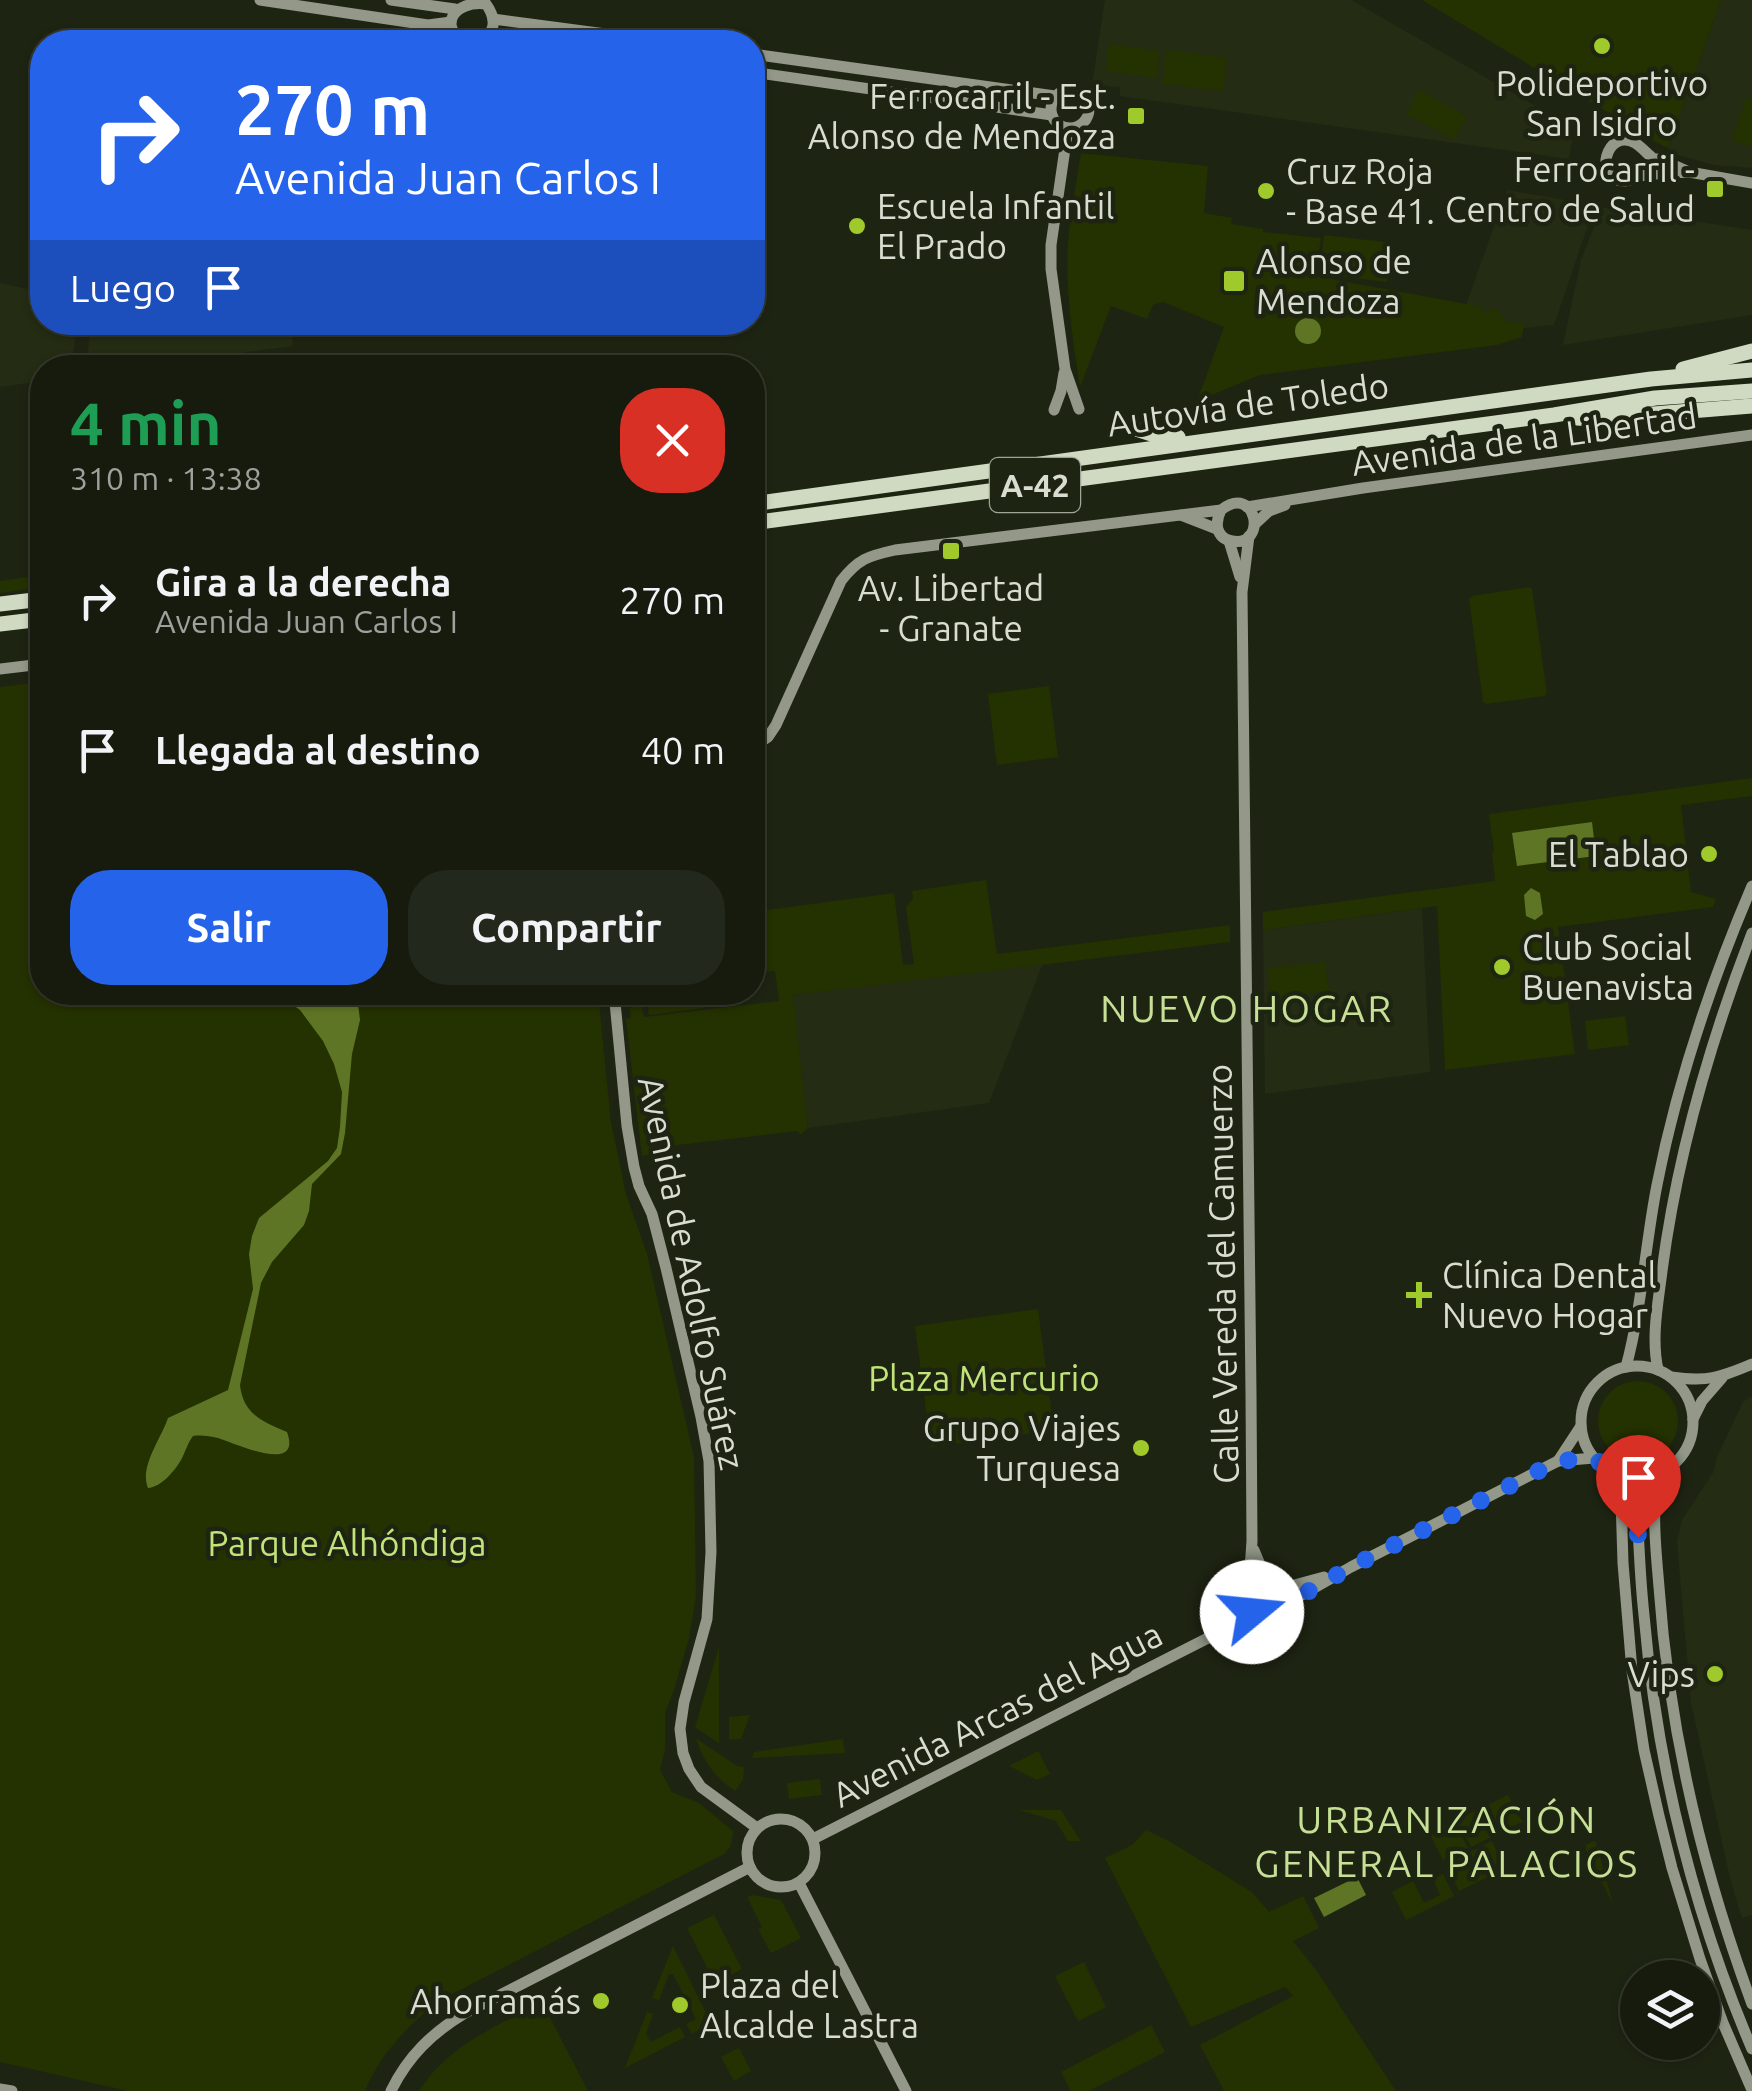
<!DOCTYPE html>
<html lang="es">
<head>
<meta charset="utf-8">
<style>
  :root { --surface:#161b0e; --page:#23281c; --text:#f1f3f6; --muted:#9ea19e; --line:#35392e; --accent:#2563eb }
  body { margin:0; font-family:Ubuntu,sans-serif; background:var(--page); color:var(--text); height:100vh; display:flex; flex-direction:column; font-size:38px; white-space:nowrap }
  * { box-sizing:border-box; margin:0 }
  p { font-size:32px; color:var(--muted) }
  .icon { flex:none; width:55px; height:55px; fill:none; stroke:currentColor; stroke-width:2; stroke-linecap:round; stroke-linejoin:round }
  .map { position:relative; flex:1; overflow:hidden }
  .sheet { position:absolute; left:30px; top:355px; width:735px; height:650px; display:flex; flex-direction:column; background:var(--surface); border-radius:40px; box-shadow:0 2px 8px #0004,0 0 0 2px var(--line) }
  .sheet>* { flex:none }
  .guide { position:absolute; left:30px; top:30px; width:735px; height:305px; border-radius:40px; box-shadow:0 2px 8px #0004,0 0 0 2px var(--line); background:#2563eb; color:#fff; overflow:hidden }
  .controls { position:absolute; left:1620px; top:1960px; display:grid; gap:20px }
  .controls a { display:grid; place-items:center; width:100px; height:100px; border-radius:50%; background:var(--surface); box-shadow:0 2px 8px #0004,0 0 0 2px var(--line); font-size:50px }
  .pin { position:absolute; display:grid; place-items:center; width:85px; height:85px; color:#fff; margin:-102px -42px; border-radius:50% 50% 50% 0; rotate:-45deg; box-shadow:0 0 10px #0007 }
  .pin .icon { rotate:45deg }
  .me { position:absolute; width:110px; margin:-55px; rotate:73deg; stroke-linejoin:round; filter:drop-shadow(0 0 8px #0008) }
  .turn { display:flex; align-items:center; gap:35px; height:210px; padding:0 40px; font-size:45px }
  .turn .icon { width:130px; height:130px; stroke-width:2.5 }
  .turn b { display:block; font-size:70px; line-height:85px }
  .then { display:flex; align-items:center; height:95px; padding:0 40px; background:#0003; gap:20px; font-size:38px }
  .round { display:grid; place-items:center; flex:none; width:105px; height:105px; border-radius:40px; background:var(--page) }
  .overview { display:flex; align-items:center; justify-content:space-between; height:170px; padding:0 40px }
  h1 { font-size:60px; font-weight:700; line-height:75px; color:#1e9e55 }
  .cta { display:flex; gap:20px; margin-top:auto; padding:20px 40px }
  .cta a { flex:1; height:115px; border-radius:40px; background:var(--accent); color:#fff; font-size:40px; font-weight:700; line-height:115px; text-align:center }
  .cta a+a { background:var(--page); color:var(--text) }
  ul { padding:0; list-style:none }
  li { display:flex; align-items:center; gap:30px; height:150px; padding:0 40px }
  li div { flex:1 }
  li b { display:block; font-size:38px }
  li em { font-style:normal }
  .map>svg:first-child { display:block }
  .built { fill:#242c13 }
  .green { fill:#243100 }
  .water { fill:#5f7526 }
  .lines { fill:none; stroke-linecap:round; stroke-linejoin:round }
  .secondary { stroke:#939889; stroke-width:11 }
  .highway { stroke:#d0d9c1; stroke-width:15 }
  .route { stroke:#2563eb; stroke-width:18; stroke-dasharray:0 32.4 }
  .poi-dot { fill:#a0c92b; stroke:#1e2412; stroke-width:4 }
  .labels { text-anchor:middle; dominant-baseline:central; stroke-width:9; stroke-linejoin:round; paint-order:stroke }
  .shield { fill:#1e2412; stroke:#a0a598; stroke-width:2.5 }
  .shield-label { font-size:32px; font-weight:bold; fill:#d8dcd1 }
  .poi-label { font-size:35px; fill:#d8dcd1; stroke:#1e2412; text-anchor:end }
  .street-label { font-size:35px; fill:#d8dcd1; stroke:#1e2412 }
  .park-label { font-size:35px; fill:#c1e378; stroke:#1e2412 }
  .neighbourhood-label { font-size:38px; letter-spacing:2.5px; fill:#c7e096; stroke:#1e2412 }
</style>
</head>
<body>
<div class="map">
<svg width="1752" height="2091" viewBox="0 0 1752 2091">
  <rect width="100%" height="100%" fill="#1e2412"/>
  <!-- built -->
  <g class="built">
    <path d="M1105,0h246l223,128 -5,31 -449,-63v-9l-28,-2z"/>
    <path d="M1721,0h31v168l-38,-3 -36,-10 -10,-7z"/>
    <path d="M1507,190l88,15 -41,120 -73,8 -15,-28z"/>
    <path d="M1602,207l150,23v85l-189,30 18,-85z"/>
    <path d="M0,283l42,9v30l35,1 -5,44 -30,1v13l-42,6z"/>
    <path d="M91,323h201l1,23 -157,21 -50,1z"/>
    <path d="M1422,908l8,164 -165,22 -2,-164z"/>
    <path d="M1043,963l-54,140 -181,25 -16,-133z"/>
    <path d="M1752,1396v519l-10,3 -12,-40 -39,-175 -14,-161 5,-22 32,-49 3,-14 26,-55z"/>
  </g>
  <!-- green -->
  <g class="green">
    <path d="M1422,0h299l-53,148 -16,-8 3,-9 -9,-5 -4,7z"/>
    <path d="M1109,44l51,7 -3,27 -51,-7z"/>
    <path d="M1166,50l61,8 -4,33 -61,-7z"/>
    <path d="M1419,90l48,26 -13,24 -47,-26z"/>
    <path d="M1746,98l6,2v47l-20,-7z"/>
    <path d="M1081,153l127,13 -4,47 28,5 -1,6 32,5v3l58,6 -5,32 -28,-6 -1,2 -27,-3 -1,3 219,40 8,7 10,-6 10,15 18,1 -2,14 -25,8 -237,30 -63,26 27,-74 -61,-25 -10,3 -6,14 -36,-13 -31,81c-8,-52 -16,-104 -11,-156 3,-26 8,-52 12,-78z"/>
    <path d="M1324,235l69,8 -6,39 -67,-8z"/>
    <path d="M233,323h49v11l-48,1z"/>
    <path d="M42,575v12l-42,6v-12z"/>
    <path d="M1529,587l3,2 15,103 -2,4 -59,8 -3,-2 -14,-103 3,-3z"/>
    <path d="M42,682v310l556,1 13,130 10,46 4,22 22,63 47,203 2,139 -7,42 -15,52 -9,22v38l-5,20 12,22 27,11 34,28 -2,15 -7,8 -289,149c-29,26 -55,51 -70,88h-237l-128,-29v-1375z"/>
    <path d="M1049,686l9,71 -61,8 -9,-71z"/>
    <path d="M1752,778v18l-71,9 10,87 25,7 -3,8 -155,20 17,127 -130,16 -8,-164 -174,24v-18l232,-31 -3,-28 2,-1 -5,-38z"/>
    <path d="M986,880l11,74 233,-29v17l-437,53 15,133 -8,7 -3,-4 -136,16 -1,5 -18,4 -16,-137 5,-1 -1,-10 11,-5 3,14 135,-16 -4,-30 -22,2v-61l141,-19 9,72 11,-1 -8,-57 7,-9 -1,-7z"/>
    <path d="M1325,962l4,29 -58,7 -3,-30z"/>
    <path d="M703,995l1,13 -55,7 -2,-13z"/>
    <path d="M1625,1016l4,29 -41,5 -3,-29z"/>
    <path d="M1038,1309l16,121 -123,17 -16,-121z"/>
    <circle cx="1638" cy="1421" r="40"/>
    <path d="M719,1647v96l-24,-16z"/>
    <path d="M750,1715l-9,24 -12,1v-23z"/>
    <path d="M696,1738l41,28 7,1 -1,13 -8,11c-21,-15 -31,-28 -39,-53z"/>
    <path d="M843,1739l2,14 -93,5 2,-6z"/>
    <path d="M1038,1751l12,23 -13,6 -28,-14z"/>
    <path d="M820,1779l2,16 -33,4 -2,-16z"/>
    <path d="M1508,1795l14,27 -51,25 -14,-27z"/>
    <path d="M1019,1810h42l20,31h-13l-12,-20z"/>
    <path d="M1454,1821l14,27 -25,12 -13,-26z"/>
    <path d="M1146,1830l23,11 83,51 17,20 34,-16 16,32 -26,13 23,29 80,121h-172l-24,-46 93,-49 -8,-9 -94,40 -86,-169 27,-13z"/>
    <path d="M1492,1841l13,28 -46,22 -13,-27z"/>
    <path d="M1593,1841l3,1 17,62 -27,-54v-5z"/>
    <path d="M1443,1874l11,22 -48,24 -14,-28 21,-11 11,22 16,-8 -7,-16z"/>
    <path d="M753,1895l28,5 20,38 -30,15 -13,-24 4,-2 -15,-30z"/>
    <path d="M714,1915l28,54 -27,14 -28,-55z"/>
    <path d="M673,1946l38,77 -19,11 -6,-10 10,-5 -23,-45h-4l-10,26 -7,-2z"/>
    <path d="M1084,1962l22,45 -28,14 -23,-45z"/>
    <path d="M542,2002l46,89h-169c28,-45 78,-65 123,-89z"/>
    <path d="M647,2012l6,2 -7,20 5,8 29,-15 5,10 -60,31z"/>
    <path d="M1151,2025l14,27 -76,39h-18l-10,-19z"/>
    <path d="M739,2048l12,23 -17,10 -13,-24z"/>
  </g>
  <!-- water -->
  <g class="water">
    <circle cx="1308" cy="331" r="13"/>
    <path d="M1592,822l4,34 -79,10 -5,-33z"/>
    <path d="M1531,888l9,5 3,21 -8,6 -9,-4 -2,-21z"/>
    <path d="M269,993l88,-1 3,3 -2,9 2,16 -8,34 -7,79 -4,21 -29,30 -3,27 -5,14 -32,37 -11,21 -21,102c3,29 23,37 47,47 16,44 -55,10 -69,6 -9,-2 -16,-3 -25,-2 -6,8 -7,15 -12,24 -7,12 -20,27 -33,28 -9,-21 13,-49 20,-70l60,-28 25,-101 -4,-35 3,-18 7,-18 69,-57 9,-13 3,-21 2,-35 -8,-28 -11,-23 -23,-31 -14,-10z"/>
    <path d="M1357,1877l9,18 -42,22 -10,-19z"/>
  </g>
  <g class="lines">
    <!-- secondary -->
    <g class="secondary">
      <path d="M260,0l168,25 23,-3"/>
      <path d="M391,0l64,9"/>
      <path d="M493,19l173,23"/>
      <path d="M488,36l58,6"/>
      <path d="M468,42c-32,-13 -15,-42 18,-38 11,15 10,31 -8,38"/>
      <path d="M752,54l303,42"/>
      <path d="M752,72l300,43"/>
      <circle cx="1070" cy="109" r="19"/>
      <path d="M1068,128l-17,117v24l14,100 14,40"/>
      <path d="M1689,172c-15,1 -33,1 -49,4 -4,1 -11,5 -15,5 -33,0 -19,-54 10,-38 7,4 13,12 19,16h6l29,13 63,11"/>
      <path d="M1054,410l7,-19 3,-18"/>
      <path d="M1247,507l116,-19 389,-53"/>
      <path d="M1181,515l36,14"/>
      <path d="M1255,524l14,-13 16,-6"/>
      <path d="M1229,541l11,36"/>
      <path d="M0,669l42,-5"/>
      <path d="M752,748l16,-11 8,-12 65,-144c17,-22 27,-25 54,-31l326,-40c36,-28 47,38 11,31 -17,-3 -17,-19 -11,-31"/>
      <path d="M614,992l13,134 7,41 5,19 13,28 14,54 35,149 8,44 2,91 -4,67 -23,83 -4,27 3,24 6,16 12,18 56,41"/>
      <circle cx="1637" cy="1422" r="56"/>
      <path d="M1626,1367c16,-59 19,-122 31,-182 20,-102 54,-203 95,-299"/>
      <path d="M1658,1370c-7,-33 0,-66 4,-99 15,-115 48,-229 90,-338"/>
      <path d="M1671,1377c36,5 48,1 81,-13"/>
      <path d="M1693,1419l9,-18 20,-23"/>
      <path d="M1558,1461l23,-35"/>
      <path d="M1607,1469l14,29 2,65 9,108 12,79 15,66 13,52 28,91 23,64 29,67"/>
      <path d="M1659,1473c-8,37 -3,77 0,114 10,144 43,282 93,417"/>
      <path d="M1636,1478c2,46 3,91 8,137 13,149 49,296 108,434"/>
      <path d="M1248,1599l4,-58 -1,-147 -9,-802 7,-56"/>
      <path d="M1279,1608l2,-6 -5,-12 48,-13"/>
      <path d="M1208,1637l49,-44 16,-5 -9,-14 -10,-24"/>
      <circle cx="781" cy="1853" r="34"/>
      <path d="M813,1839l393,-200 17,-5 24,-15 25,-7 79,-45 207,-106 36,-3"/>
      <path d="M799,1883l107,208"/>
      <path d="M0,2089l12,2"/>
      <path d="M391,2091c17,-35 41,-58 74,-78l285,-146"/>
    </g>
    <!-- highway -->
    <g class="highway">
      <path d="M1683,369l69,-18"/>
      <path d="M1577,418l15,1 160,-13"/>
      <path d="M1124,425l34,11 20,1"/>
      <path d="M752,504l899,-125 101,-9"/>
      <path d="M752,523l802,-108 101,-17 97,-7"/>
      <path d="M0,604l42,-5"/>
      <path d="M0,624l42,-5"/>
    </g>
  </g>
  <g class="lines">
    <!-- route -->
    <path class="route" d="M1252,1612l3,4 17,-4 79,-45 207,-106 36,-3 20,15 22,5 2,59"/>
  </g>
  <!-- markers -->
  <g class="poi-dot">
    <circle cx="1602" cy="46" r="10"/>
    <rect x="1126" y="106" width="20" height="20" rx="5"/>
    <rect x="1705" y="179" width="20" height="20" rx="5"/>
    <circle cx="1266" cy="191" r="10"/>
    <circle cx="857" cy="226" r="10"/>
    <rect x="1222" y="269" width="24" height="24" rx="5"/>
    <rect x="941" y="541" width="20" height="20" rx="5"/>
    <circle cx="1709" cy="854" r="10"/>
    <circle cx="1502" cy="967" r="10"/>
    <path d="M1414 1280h10v10h10v10h-10v10h-10v-10h-10v-10h10z"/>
    <circle cx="1141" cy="1448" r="10"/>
    <circle cx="1715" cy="1674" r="10"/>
    <circle cx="601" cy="2001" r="10"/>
    <circle cx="680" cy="2005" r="10"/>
  </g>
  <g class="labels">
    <!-- shield labels -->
    <rect class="shield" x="990" y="458" width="90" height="54" rx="8"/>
    <g class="shield-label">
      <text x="1035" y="485">A-42</text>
    </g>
    <!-- poi labels -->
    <g class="poi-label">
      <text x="1602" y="83" text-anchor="middle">Polideportivo<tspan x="1602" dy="40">San Isidro</tspan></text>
      <text x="1116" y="96">Ferrocarril - Est.<tspan x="1116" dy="40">Alonso de Mendoza</tspan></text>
      <text x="1695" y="169">Ferrocarril -<tspan x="1695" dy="40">Centro de Salud</tspan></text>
      <text x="1286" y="171" text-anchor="start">Cruz Roja<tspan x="1286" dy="40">- Base 41.</tspan></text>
      <text x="877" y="206" text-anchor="start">Escuela Infantil<tspan x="877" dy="40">El Prado</tspan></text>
      <text x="1256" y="261" text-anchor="start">Alonso de<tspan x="1256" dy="40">Mendoza</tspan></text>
      <text x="951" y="588" text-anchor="middle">Av. Libertad<tspan x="951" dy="40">- Granate</tspan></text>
      <text x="1689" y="854">El Tablao</text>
      <text x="1522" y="947" text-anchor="start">Club Social<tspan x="1522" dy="40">Buenavista</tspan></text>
      <text x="1442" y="1275" text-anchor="start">Clínica Dental<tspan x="1442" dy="40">Nuevo Hogar</tspan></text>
      <text x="1121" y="1428">Grupo Viajes<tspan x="1121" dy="40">Turquesa</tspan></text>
      <text x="1695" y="1674">Vips</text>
      <text x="700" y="1985" text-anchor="start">Plaza del<tspan x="700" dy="40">Alcalde Lastra</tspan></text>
      <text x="581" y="2001">Ahorramás</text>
    </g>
    <!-- street labels -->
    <g class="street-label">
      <text transform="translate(1248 404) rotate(-8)">Autovía de Toledo</text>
      <text transform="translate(1524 439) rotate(-8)">Avenida de la Libertad</text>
      <text transform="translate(692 1273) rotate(78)">Avenida de Adolfo Suárez</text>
      <text transform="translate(1222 1274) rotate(-91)">Calle Vereda del Camuerzo</text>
      <text transform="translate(997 1714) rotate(-27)">Avenida Arcas del Agua</text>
    </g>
    <!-- park labels -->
    <g class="park-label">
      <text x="984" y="1378">Plaza Mercurio</text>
      <text x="347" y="1543">Parque Alhóndiga</text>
    </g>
    <!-- neighbourhood labels -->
    <g class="neighbourhood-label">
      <text x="1247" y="1008">NUEVO HOGAR</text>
      <text x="1447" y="1819">URBANIZACIÓN<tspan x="1447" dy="44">GENERAL PALACIOS</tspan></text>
    </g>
  </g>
</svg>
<div class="controls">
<a><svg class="icon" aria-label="layers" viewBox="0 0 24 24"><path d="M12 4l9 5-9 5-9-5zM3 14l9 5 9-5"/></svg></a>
</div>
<div class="pin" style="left:1638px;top:1537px;background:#d93025"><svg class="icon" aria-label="arrive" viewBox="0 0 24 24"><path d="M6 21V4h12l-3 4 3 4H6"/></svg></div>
<svg class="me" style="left:1252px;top:1612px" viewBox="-20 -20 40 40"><circle r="19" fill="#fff"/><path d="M0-13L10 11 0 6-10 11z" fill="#2563eb"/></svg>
<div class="guide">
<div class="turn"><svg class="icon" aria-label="right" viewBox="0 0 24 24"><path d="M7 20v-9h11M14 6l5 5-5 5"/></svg><div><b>270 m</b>Avenida Juan Carlos I</div></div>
<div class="then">Luego<svg class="icon" aria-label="arrive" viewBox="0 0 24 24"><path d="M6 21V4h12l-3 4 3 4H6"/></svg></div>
</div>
<section class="sheet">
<div class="overview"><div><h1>4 min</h1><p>310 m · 13:38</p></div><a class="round" style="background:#d93025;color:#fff"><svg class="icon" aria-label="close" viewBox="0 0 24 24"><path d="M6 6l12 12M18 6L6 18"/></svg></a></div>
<ul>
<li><svg class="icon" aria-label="right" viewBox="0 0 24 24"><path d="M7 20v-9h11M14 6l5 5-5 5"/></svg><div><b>Gira a la derecha</b><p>Avenida Juan Carlos I</p></div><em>270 m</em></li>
<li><svg class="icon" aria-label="arrive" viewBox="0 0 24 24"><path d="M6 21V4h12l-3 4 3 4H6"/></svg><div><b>Llegada al destino</b></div><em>40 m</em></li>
</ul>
<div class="cta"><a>Salir</a><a>Compartir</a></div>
</section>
</div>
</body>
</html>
